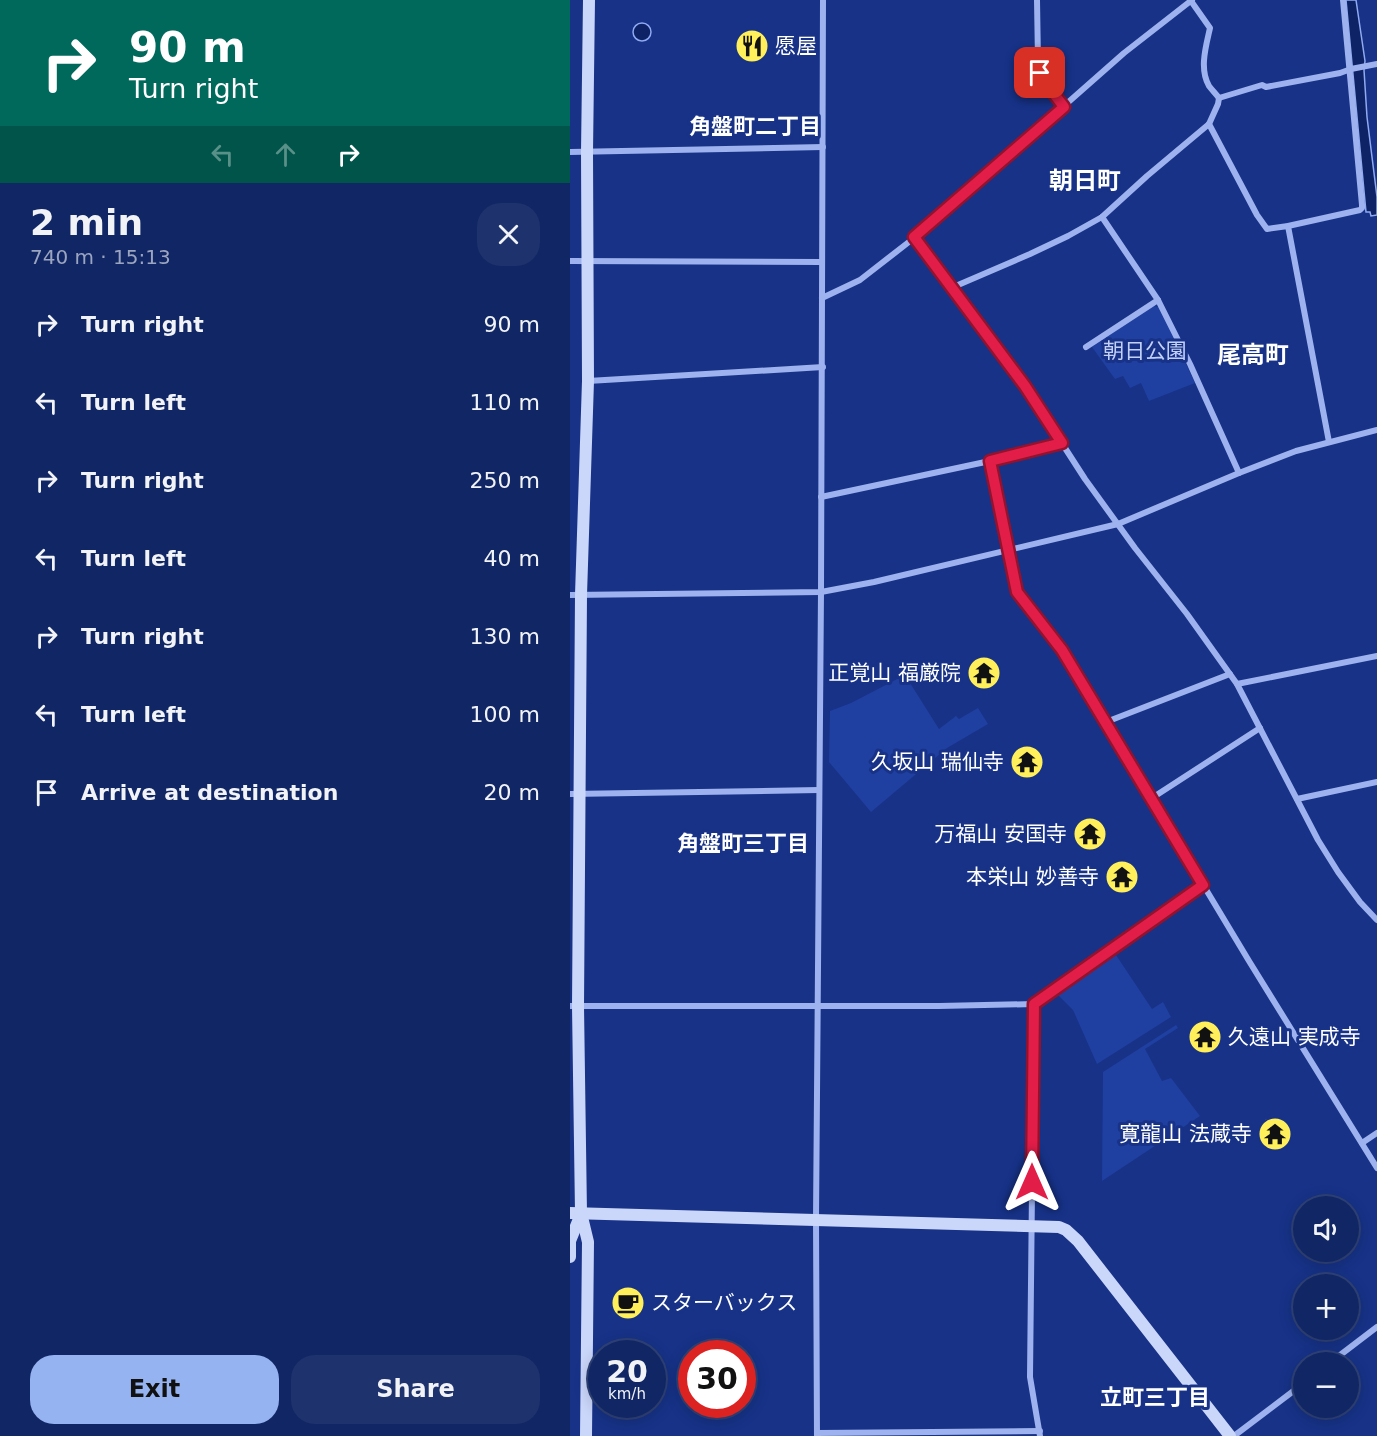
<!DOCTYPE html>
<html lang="en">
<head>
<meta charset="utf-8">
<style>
  :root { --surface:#112665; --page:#1e326e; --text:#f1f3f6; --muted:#9ca5bf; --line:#304379; --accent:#95b2f1 }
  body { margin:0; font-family:"DejaVu Sans","Noto Sans JP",sans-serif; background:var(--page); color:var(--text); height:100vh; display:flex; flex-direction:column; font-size:22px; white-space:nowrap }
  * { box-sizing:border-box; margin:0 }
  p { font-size:20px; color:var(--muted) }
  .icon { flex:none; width:33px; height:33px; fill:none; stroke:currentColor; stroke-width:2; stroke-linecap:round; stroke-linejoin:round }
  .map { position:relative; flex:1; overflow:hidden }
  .drawer { display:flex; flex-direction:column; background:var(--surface); width:570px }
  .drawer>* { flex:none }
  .guide { background:#00695c; color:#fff; overflow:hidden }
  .buttons { position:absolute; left:723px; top:1196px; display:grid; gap:12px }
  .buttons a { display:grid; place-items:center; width:66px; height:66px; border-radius:50%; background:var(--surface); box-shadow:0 3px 15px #0003,0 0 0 2px var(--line); font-size:30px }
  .speed { position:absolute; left:18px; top:1340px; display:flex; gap:12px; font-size:30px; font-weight:700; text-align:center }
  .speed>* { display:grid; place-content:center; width:78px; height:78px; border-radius:50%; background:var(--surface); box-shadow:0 3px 15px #0003,0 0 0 2px var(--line); line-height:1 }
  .speed small { font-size:15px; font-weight:400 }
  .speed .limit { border:9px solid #d22; background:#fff; color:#111 }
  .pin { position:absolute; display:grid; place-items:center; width:51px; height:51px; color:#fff; margin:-26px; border-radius:12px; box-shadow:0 3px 9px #0006 }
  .me { position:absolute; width:66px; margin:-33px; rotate:0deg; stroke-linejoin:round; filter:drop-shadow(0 0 4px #0008) }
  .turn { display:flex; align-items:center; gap:21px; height:126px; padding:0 30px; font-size:27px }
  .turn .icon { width:78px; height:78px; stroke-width:2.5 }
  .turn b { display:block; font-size:42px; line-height:51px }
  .lanes { display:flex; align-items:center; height:57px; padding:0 30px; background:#0003; justify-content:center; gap:30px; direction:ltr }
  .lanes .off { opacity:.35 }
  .round { display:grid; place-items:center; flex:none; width:63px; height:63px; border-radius:24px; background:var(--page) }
  .headline { display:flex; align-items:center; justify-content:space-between; height:102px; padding:0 30px }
  h1 { font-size:36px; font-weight:700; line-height:45px }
  .action { display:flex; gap:12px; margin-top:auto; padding:12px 30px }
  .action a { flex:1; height:69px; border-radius:24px; background:var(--accent); color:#111; font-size:24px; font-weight:700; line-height:69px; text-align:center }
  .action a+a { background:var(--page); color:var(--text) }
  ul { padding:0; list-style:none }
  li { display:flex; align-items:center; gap:18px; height:78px; padding:0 30px }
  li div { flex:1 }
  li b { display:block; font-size:22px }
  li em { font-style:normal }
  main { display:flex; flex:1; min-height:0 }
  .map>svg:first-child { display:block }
  .green { fill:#1f40a1 }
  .water { fill:#0e2365; stroke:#8faaf1; stroke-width:1.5 }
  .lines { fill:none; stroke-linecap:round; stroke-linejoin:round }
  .street { stroke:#9db2ee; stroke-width:6 }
  .secondary { stroke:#cad6fa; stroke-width:12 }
  .route-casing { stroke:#92132f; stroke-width:15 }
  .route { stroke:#e11d48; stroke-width:10 }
  .labels { text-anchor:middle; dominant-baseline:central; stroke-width:6; stroke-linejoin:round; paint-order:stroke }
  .poi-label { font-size:21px; fill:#fff; stroke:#173287; text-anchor:end }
  .park-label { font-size:21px; fill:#c3d1fa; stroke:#173287 }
  .neighbourhood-label { font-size:22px; font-weight:bold; fill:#fff; stroke:#173287 }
  .quarter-label { font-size:24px; font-weight:bold; fill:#fff; stroke:#173287 }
</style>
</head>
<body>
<main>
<section class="drawer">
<div class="guide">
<div class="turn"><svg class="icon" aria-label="right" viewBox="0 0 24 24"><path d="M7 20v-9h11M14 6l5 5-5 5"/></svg><div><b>90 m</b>Turn right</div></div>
<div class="lanes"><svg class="icon off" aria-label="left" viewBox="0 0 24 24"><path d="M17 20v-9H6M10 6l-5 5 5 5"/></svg><svg class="icon off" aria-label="ahead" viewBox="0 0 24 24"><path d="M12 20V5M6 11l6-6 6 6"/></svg><svg class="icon" aria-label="right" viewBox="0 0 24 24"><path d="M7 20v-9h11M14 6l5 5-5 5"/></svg></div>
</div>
<div class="headline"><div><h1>2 min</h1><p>740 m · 15:13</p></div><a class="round"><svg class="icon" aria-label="close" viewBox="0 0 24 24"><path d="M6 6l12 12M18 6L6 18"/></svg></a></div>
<ul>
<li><svg class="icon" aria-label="right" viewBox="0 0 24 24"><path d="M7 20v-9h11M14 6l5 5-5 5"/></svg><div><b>Turn right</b></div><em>90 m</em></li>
<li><svg class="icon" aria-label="left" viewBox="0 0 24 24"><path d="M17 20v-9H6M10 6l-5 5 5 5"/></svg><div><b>Turn left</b></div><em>110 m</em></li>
<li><svg class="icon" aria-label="right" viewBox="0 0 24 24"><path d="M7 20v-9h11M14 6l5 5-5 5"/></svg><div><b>Turn right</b></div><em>250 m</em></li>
<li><svg class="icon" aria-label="left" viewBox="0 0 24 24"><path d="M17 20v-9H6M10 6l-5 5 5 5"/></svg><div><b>Turn left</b></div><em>40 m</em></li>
<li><svg class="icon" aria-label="right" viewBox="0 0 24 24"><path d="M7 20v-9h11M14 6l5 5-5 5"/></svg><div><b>Turn right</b></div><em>130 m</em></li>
<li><svg class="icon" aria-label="left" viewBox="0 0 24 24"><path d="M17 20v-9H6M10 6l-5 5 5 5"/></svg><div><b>Turn left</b></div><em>100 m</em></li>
<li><svg class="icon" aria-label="arrive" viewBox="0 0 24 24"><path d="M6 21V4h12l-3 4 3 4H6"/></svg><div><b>Arrive at destination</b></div><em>20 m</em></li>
</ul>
<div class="action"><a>Exit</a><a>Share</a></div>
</section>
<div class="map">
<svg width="807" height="1436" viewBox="0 0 807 1436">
  <rect width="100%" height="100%" fill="#173287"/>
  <!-- green -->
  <g class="green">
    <path d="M583,306l6,1 36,76 -46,18 -8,-18 -11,5 -7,-12 -8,3 -23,-32z"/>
    <path d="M335,675l34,54 17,-13 3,3 19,-11 10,16 -41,24 -76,64 -42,-50 1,-51 21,-8z"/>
    <path d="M546,955l36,54 11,-7 8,15 -74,47 -24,-54 -16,-16z"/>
    <path d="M606,1025l2,3 -33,21 17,32 9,-3 29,38 -98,65 1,-109z"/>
  </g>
  <!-- water -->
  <g class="water">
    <path d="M776,0h10l9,61 -1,9 3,47 10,80v18l-6,1 -1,-4h-4z"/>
    <circle cx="72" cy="32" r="9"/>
  </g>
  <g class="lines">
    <!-- street -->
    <g class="street">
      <path d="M467,0l1,61 1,12 6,10 19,24"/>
      <path d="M621,1l19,27c-4,18 -11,41 -1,58 3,4 7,8 10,12"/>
      <path d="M649,98l43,-13 4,2 74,-14 11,-4 26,-5"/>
      <path d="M639,124l48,91 10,14 21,-3 72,-16 2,-2v-3l-19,-205"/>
      <path d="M0,152l253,-5"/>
      <path d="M532,217l56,83 32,64 49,109"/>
      <path d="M718,226l41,216"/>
      <path d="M344,238l111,148 60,93 50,69 52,66 50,70 81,156 20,32 22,30 17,18"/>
      <path d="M0,261l251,1"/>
      <path d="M381,288l79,-34 38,-18 34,-19 45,-41 62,-52 9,-20 1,-6"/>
      <path d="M252,298l38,-18 54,-42 210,-185 68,-53"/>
      <path d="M516,347l72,-47"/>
      <path d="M18,381l235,-14"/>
      <path d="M492,443l-72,18 27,131 45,58 187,311 128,207"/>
      <path d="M251,497l169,-36"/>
      <path d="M0,595l251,-3 53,-10 244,-58 121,-51 57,-22 81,-21"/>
      <path d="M667,684l140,-28"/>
      <path d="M536,722l124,-48"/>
      <path d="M0,794l249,-4"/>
      <path d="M582,798l108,-70"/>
      <path d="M727,799l80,-17"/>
      <path d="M464,1004l-4,373 10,59"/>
      <path d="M0,1006h369l95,-2 169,-119"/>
      <path d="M792,1143l15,-10"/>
      <path d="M761,1362l46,-35"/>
      <path d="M247,1433l223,-2"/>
      <path d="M247,1436l-1,-217 5,-627 2,-592"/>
      <path d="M664,1436l70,-53"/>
    </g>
    <!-- secondary -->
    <g class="secondary">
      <path d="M0,1213l489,14 7,3 12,11 152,195"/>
      <path d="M0,1257v-16l11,-27"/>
      <path d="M16,1436l2,-194 -7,-29 -3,-207 3,-411 7,-214 -1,-229 2,-152"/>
    </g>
  </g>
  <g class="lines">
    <!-- route casing -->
    <g class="route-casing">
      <path id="route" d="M462,1182l2,-178 169,-119 -141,-235 -45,-58 -27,-131 72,-18 -37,-57 -111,-149 150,-130 -19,-25 -5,-9"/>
    </g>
    <!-- route -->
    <use href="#route" class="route"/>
  </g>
  <!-- icons -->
  <defs>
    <g id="restaurant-disc" transform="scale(1.725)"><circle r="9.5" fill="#ffef5a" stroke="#173287"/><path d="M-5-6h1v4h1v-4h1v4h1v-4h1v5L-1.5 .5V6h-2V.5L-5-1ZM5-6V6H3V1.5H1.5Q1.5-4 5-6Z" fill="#111"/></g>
    <g id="temple-disc" transform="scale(1.725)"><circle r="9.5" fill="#ffef5a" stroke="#173287"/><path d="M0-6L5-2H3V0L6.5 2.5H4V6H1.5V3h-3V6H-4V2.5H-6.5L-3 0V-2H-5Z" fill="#111"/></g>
    <g id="cafe-disc" transform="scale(1.725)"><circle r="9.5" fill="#ffef5a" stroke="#173287"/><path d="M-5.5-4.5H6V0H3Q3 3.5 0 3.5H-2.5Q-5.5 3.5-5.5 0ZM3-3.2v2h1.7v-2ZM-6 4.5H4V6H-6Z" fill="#111"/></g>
  </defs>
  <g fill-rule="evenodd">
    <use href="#restaurant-disc" x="182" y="46"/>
    <use href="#temple-disc" x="414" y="673"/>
    <use href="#temple-disc" x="457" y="762"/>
    <use href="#temple-disc" x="520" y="834"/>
    <use href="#temple-disc" x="552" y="877"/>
    <use href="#temple-disc" x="635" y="1037"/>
    <use href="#temple-disc" x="705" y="1134"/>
    <use href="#cafe-disc" x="58" y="1303"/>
  </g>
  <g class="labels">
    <!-- poi labels -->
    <g class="poi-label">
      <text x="205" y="46" text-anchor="start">愿屋</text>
      <text x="391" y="673">正覚山 福厳院</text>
      <text x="434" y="762">久坂山 瑞仙寺</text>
      <text x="497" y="834">万福山 安国寺</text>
      <text x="529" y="877">本栄山 妙善寺</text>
      <text x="658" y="1037" text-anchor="start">久遠山 実成寺</text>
      <text x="682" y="1134">寛龍山 法蔵寺</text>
      <text x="81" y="1303" text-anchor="start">スターバックス</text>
    </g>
    <!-- park labels -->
    <g class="park-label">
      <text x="575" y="351">朝日公園</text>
    </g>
    <!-- neighbourhood labels -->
    <g class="neighbourhood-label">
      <text x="185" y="126">角盤町二丁目</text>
      <text x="173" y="843">角盤町三丁目</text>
      <text x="585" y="1397">立町三丁目</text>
    </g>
    <!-- quarter labels -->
    <g class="quarter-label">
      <text x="515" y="181">朝日町</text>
      <text x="683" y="355">尾高町</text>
    </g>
  </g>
</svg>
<div class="buttons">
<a><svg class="icon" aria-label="sound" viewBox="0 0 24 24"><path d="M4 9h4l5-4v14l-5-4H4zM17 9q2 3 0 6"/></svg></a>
<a>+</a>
<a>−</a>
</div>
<div class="speed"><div>20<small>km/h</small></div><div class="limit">30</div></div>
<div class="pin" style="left:470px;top:73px;background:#d93025"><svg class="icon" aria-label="arrive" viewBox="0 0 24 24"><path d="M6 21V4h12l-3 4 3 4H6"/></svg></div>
<svg class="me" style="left:462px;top:1182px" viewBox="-20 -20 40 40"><path d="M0-17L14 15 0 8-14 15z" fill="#e11d48" stroke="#fff" stroke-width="4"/></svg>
</div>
</main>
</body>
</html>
